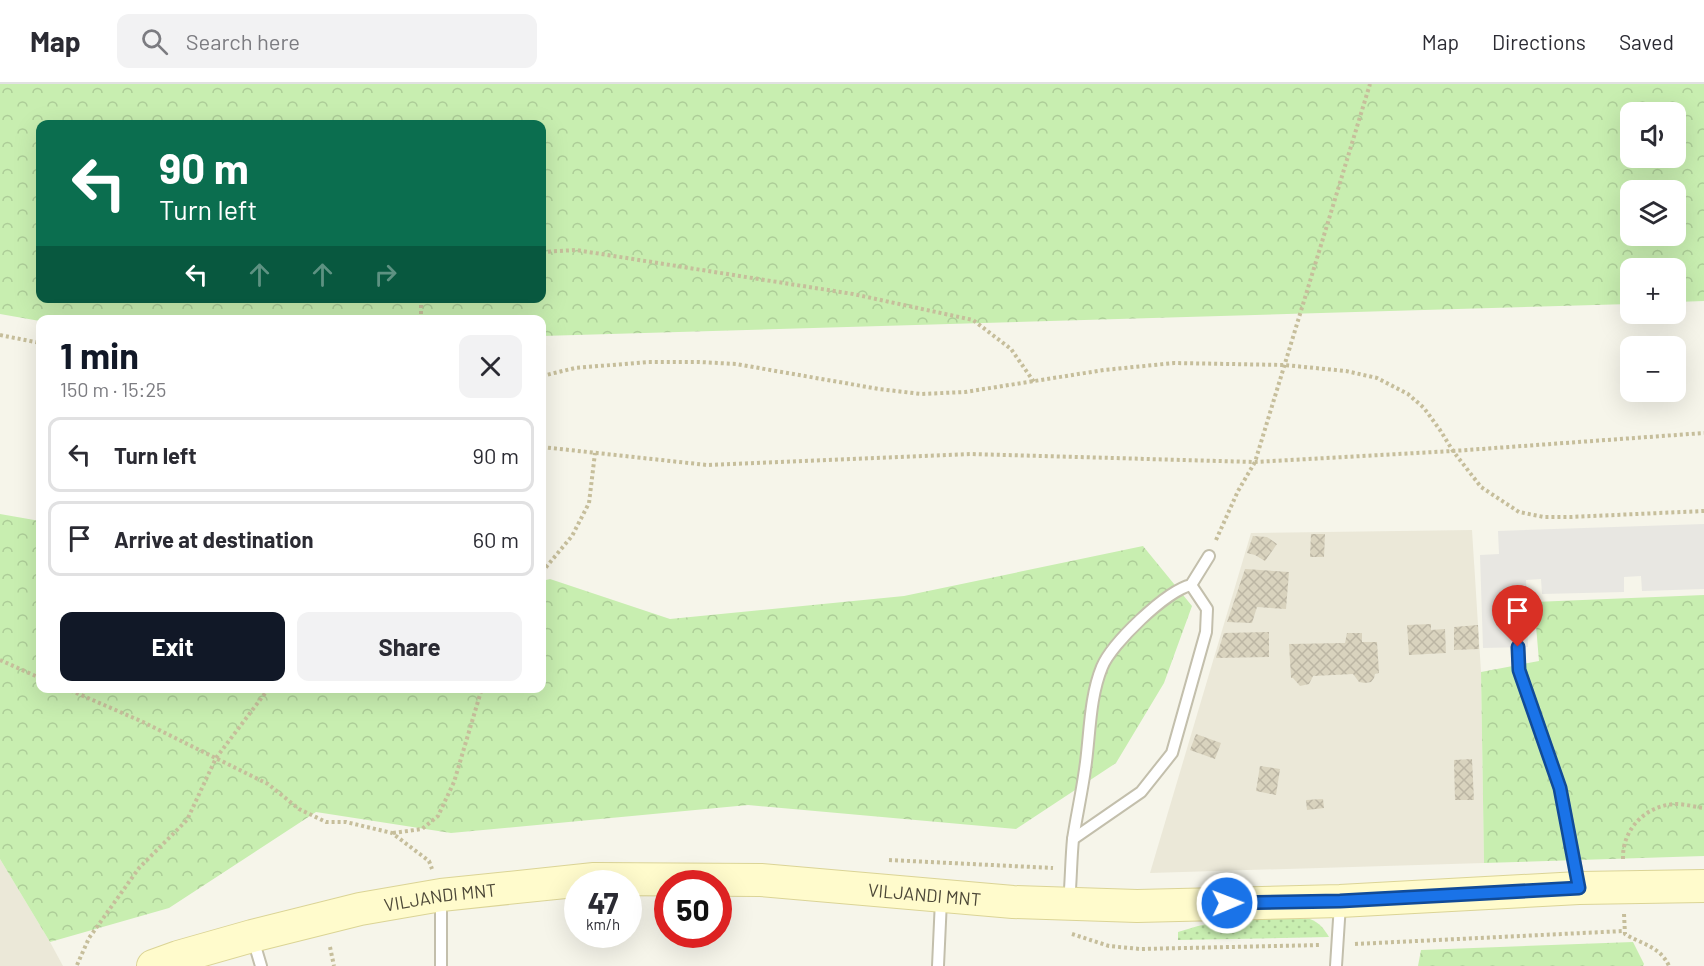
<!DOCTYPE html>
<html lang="en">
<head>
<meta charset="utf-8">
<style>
  :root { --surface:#fff; --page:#f2f2f3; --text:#2b2b33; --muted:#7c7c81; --line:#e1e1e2; --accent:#111827 }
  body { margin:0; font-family:Barlow,sans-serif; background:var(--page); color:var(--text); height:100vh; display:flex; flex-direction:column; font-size:22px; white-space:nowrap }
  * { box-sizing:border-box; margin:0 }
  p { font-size:20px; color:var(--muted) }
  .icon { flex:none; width:33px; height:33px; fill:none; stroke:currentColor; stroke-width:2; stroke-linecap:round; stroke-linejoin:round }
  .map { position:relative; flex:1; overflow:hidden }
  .sheet { position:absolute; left:36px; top:231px; width:510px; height:378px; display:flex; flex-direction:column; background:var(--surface); border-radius:12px; box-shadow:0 6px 24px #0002 }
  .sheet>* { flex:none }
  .banner { position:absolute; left:36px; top:36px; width:510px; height:183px; border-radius:12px; box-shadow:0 6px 24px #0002; background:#0b6e4f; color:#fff; overflow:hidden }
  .tools { position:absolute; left:1620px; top:18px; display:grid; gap:12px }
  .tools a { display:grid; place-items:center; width:66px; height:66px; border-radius:12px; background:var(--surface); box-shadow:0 6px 24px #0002; font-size:30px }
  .speed { position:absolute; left:564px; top:786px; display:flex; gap:12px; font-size:30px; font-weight:700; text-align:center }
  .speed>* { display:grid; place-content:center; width:78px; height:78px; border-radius:50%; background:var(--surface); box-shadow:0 6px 24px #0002; line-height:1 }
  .speed small { font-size:15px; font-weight:400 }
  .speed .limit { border:9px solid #d22; background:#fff; color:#111 }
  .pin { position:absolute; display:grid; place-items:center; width:51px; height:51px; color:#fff; margin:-62px -26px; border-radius:50% 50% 50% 0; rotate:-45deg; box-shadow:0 0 6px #0007 }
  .pin .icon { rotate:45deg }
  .me { position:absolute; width:66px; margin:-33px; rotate:89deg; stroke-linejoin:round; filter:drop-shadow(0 0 4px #0008) }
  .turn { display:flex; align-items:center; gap:21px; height:126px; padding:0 24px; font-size:27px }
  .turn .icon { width:78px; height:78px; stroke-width:2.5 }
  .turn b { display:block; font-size:42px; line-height:51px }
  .lanes { display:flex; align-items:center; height:57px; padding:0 24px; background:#0003; justify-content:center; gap:30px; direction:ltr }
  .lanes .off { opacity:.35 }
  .round { display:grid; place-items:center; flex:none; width:63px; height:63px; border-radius:12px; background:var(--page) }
  .summary { display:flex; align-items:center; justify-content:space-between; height:102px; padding:0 24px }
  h1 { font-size:36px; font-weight:700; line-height:45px; color:var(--accent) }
  .primary-button { display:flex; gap:12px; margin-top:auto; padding:12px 24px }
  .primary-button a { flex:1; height:69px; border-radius:12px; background:var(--accent); color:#fff; font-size:24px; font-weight:700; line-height:69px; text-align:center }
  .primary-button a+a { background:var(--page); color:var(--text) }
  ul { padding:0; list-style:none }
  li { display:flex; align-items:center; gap:18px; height:75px; margin:0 12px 9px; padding:0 12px; border:3px solid var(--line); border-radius:12px }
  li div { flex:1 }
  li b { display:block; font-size:22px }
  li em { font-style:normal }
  header { display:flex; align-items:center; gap:36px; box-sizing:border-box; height:84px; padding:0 30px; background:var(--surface); border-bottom:2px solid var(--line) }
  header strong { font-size:28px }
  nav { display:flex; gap:33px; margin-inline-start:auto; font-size:21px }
  .search { width:420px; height:54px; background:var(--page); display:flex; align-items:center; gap:15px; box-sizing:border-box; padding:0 21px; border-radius:12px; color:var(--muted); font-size:22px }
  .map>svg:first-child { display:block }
  .residential { fill:#ebe8d8 }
  .grass { fill:url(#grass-dots) }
  .forest { fill:url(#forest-crowns); fill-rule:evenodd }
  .parking { fill:#e8e7e2 }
  .building { fill:url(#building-cross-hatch) }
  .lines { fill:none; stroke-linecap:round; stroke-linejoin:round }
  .service-casing { stroke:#c3bfac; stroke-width:14 }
  .secondary-casing { stroke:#dbd496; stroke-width:34 }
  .path { stroke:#c6be9b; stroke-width:4; stroke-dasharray:3 3; stroke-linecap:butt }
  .service { stroke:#fff; stroke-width:10 }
  .secondary { stroke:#fffbcc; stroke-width:32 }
  .route-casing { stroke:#114b97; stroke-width:15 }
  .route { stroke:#1a73e8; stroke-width:10 }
  .labels { text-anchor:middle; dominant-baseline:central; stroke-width:6; stroke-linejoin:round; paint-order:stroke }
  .street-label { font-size:18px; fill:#4c4737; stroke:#fff }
</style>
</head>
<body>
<header>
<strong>Map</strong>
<div class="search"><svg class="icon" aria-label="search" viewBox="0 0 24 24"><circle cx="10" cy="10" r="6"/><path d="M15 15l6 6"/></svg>Search here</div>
<nav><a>Map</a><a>Directions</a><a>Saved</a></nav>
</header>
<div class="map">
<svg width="1704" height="882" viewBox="0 0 1704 882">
  <defs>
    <pattern id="grass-dots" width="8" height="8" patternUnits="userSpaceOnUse" patternTransform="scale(1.5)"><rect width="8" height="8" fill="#c8eeb0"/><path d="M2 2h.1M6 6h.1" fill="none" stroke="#adcd98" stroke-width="1.8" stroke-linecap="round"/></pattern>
    <pattern id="forest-crowns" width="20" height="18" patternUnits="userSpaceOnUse" patternTransform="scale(1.5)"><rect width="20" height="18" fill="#c8eeb0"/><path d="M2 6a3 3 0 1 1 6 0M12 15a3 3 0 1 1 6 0" fill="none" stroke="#adcd98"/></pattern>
    <pattern id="building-cross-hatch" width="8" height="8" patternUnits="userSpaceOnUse" patternTransform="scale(1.5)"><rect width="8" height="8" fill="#d9d3be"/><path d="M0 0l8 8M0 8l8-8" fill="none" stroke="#bcb6a4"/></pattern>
  </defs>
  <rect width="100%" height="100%" fill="#f6f5ea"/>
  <!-- residential -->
  <g class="residential">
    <path d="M1472,446l9,142 3,191 -334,10 101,-340z"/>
    <path d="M0,775l50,83 13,24h-63z"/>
  </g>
  <!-- grass -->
  <path class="grass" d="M1231,835h79c10,4 14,10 19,18l-151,3v-8l20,-6z"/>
  <!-- forest -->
  <g class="forest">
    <path d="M0,0h1704v217l-28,1v-34h-46v36l-1088,32v-16h-502v1l-40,-7zM1630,28h46v46h-46zM40,40h502v174h-502zM1630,106h46v46h-46z"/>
    <path d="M0,430l40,7v167h502v-107l8,-2 120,40 234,-23 239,-50 49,60 -28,77 -48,80 -100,66 -268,-24 -297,28 -135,-21 -147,96 -119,34 -50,-83z"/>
    <path d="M1704,511v261l-220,7 -3,-191 58,-11 -5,-59z"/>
    <path d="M1633,858l11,22 -1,2h-225l3,-16z"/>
  </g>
  <!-- parking -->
  <path class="parking" d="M1704,440v65l-62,2 -1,-15 -17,1v15l-82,2 -1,-15 -15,1 2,67 -45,1 -3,-93 19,-1 -1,-23z"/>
  <!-- building -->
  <g class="building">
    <path d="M1311,450h14l-1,23h-14z"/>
    <path d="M1253,452l14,1 10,7 -12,17 -10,-6 -8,-2z"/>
    <path d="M1245,485l44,3 -3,37 -29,-2 -5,16 -25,-1z"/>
    <path d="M1431,540v6l14,-1 1,24 -37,2 -2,-30z"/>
    <path d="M1478,541l1,24 -25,1v-23z"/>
    <path d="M1269,548v25l-53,1 8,-25z"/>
    <path d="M1347,549h15v9h15l2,31 -4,1 -1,4 -3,4 -6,1 -6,-1 -6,-8 -40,2 -4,8 -9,2 -7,-8h-2l-2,-34 56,-1z"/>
    <path d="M1196,650l25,9 -6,16 -25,-9z"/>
    <path d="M1472,675l2,41h-19l-1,-40z"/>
    <path d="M1260,682l20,3 -4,26 -20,-4z"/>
    <path d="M1323,715l1,9 -17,2 -1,-10z"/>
  </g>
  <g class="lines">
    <!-- service casing -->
    <g class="service-casing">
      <g id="service">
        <path d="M1518,563l1,23 41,118 19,97"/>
        <path d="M1073,755l68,-47 31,-39 34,-121 1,-23 -16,-24"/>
        <path d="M1069,819c2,-22 2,-43 4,-64 4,-26 10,-52 13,-77 4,-31 4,-66 16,-95 10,-24 64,-76 89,-82l18,-29"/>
        <path d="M253,855l8,27"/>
        <path d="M441,882v-68"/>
        <path d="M938,882l3,-66"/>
        <path d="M1336,882l4,-62"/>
      </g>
    </g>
    <!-- secondary casing -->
    <g class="secondary-casing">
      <g id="secondary">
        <path id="s1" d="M153,882l25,-9 74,-21 108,-27 81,-14 153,-16 167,1 252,22 124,4 203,-5 239,-13 125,-2"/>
      </g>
    </g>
    <!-- path -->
    <g class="path">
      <path d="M542,168l34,-2 277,44 120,26 38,29 23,33"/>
      <path d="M421,236v-22"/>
      <path d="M0,251l40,8"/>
      <path d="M542,292l33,-8 73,-6h51l37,2 143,25 42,5 44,-2 139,-22 70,-7 110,2 62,6 31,7 31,16 16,14 16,22 13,21 28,36 38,25 25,5h26l134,-6"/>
      <path d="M542,363l165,18 263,-11 285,8 198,-11 251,-18"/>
      <path d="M1216,456l22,-49 17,-29 115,-378"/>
      <path d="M542,488l30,-36 17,-33 6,-50"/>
      <path d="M0,576l40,18"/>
      <path d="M65,604l78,34 125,62 31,25 27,13h20l46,11 37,28 3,8"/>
      <path d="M393,749l29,-4 16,-13 16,-34 28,-94"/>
      <path d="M1623,775c-1,-30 23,-54 53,-55 9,0 19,3 28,4"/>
      <path d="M889,776l164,8"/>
      <path d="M1624,830l1,20c16,10 35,12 44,32"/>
      <path d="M1072,850l37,12 31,3 181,-4"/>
      <path d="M1355,860l269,-13"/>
      <path d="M330,863l4,19"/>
      <path d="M77,881l12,-27 50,-70 48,-48 29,-62 53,-70"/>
    </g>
    <!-- service -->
    <use href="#service" class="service"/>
    <!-- secondary -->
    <use href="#secondary" class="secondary"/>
  </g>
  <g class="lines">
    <!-- route casing -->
    <g class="route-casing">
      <path id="route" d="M1227,819l113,-2 239,-13 -19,-100 -41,-118 -1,-23"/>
    </g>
    <!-- route -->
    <use href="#route" class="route"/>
  </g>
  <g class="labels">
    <!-- street labels -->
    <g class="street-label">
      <text stroke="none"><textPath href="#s1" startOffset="782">VILJANDI MNT</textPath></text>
      <text stroke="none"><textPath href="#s1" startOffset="296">VILJANDI MNT</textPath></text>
    </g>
  </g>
</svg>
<div class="tools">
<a><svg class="icon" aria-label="sound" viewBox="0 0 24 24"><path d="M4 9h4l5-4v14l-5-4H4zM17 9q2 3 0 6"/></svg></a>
<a><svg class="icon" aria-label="layers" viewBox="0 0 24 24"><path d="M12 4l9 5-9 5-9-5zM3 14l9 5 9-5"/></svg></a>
<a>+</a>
<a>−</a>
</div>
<div class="speed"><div>47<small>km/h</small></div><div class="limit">50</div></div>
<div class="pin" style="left:1518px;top:563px;background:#d93025"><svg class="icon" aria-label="arrive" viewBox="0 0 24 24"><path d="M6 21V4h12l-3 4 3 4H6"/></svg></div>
<svg class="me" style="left:1227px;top:819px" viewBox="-20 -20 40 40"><circle r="17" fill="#1a73e8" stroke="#fff" stroke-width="3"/><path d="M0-11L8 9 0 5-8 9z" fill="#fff"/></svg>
<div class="banner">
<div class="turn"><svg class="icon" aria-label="left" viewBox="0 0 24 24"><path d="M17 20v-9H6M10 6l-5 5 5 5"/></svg><div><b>90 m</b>Turn left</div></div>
<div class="lanes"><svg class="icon" aria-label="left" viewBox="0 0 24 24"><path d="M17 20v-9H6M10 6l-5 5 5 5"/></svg><svg class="icon off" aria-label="ahead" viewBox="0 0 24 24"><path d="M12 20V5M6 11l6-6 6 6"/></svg><svg class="icon off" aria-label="ahead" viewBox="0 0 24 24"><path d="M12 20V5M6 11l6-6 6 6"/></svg><svg class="icon off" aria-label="right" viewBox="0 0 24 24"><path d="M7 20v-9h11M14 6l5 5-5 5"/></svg></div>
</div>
<section class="sheet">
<div class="summary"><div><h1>1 min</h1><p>150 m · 15:25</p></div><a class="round"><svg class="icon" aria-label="close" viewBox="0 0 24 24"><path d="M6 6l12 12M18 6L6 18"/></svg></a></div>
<ul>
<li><svg class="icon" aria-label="left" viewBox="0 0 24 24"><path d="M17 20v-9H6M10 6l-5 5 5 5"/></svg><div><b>Turn left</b></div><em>90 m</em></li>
<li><svg class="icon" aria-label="arrive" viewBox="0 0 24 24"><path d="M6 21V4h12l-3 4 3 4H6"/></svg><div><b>Arrive at destination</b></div><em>60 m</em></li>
</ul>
<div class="primary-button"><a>Exit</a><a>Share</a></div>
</section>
</div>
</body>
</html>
